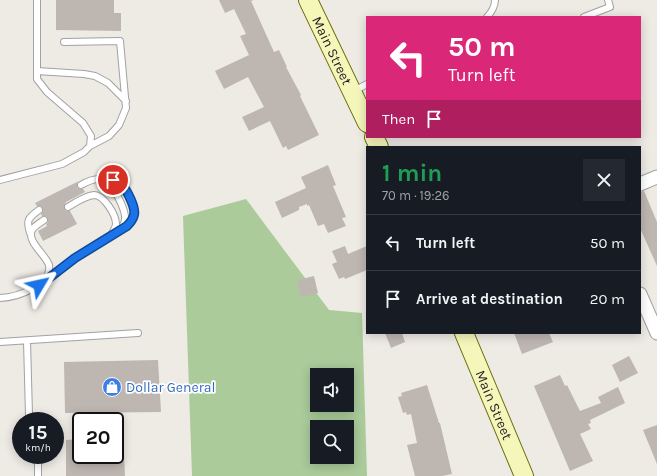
<!DOCTYPE html>
<meta charset="utf-8">
<style>
:root{--surface:#171b24;--page:#242831;--text:#f1f3f6;--muted:#9ea1a6;--line:#363941}
body{margin:0;font-family:Karla,sans-serif;background:var(--page);color:var(--text);height:100vh;display:flex;flex-direction:column;font-size:15px;white-space:nowrap}
*{box-sizing:border-box;margin:0}
p{font-size:13px;color:var(--muted)}
.icon{flex:none;width:22px;height:22px;fill:none;stroke:currentColor;stroke-width:2;stroke-linecap:round;stroke-linejoin:round}
.map{position:relative;flex:1;overflow:hidden}
.side{position:absolute;left:366px;top:146px;width:275px;height:188px;display:flex;flex-direction:column;background:var(--surface);border-radius:0px;box-shadow:0 2px 10px #0003}
.side>*{flex:none}
.banner{position:absolute;left:366px;top:16px;width:275px;height:122px;border-radius:0px;box-shadow:0 2px 10px #0003;background:#db2777;color:#fff;overflow:hidden}
.controls{position:absolute;left:310px;top:368px;display:grid;gap:8px}
.controls a{display:grid;place-items:center;width:44px;height:44px;border-radius:0px;background:var(--surface);box-shadow:0 2px 10px #0003;font-size:20px}
.speed{position:absolute;left:12px;top:412px;display:flex;gap:8px;font-size:20px;font-weight:700;text-align:center}
.speed>*{display:grid;place-content:center;width:52px;height:52px;border-radius:50%;background:var(--surface);box-shadow:0 2px 10px #0003;line-height:1}
.speed small{font-size:10px;font-weight:400}
.speed .limit{border:2px solid #111;border-radius:6px;background:#fff;color:#111}
.pin{position:absolute;display:grid;place-items:center;width:34px;height:34px;color:#fff;margin:-17px;border:2px solid #fff;border-radius:50%;box-shadow:0 1px 4px #0007}
.me{position:absolute;width:44px;margin:-22px;rotate:54deg;stroke-linejoin:round;filter:drop-shadow(0 0 3px #0008)}
.turn{display:flex;align-items:center;gap:14px;height:84px;padding:0 16px;font-size:18px}
.turn .icon{width:52px;height:52px;stroke-width:2.5}
.turn b{display:block;font-size:28px;line-height:34px}
.then{display:flex;align-items:center;height:38px;padding:0 16px;background:#0003;gap:8px;font-size:15px}
.round{display:grid;place-items:center;flex:none;width:42px;height:42px;border-radius:0px;background:var(--page)}
.head{display:flex;align-items:center;justify-content:space-between;height:68px;padding:0 16px}
h1{font-size:24px;font-weight:700;line-height:30px;color:#1e9e55}
ul{padding:0;list-style:none}
li{display:flex;align-items:center;gap:12px;height:56px;padding:0 16px;border-top:1px solid var(--line)}
li div{flex:1}
li b{display:block;font-size:15px}
li em{font-style:normal}
.map>svg:first-child{display:block}
.forest{fill:#abcb9b;fill-rule:evenodd}
.building{fill:#beb6b1}
.lines{fill:none;stroke-linecap:round;stroke-linejoin:round}
.lane-casing{stroke:#a2a2a2;stroke-width:8}
.street-casing{stroke:#a2a2a2;stroke-width:15}
.secondary-casing{stroke:#676e0b;stroke-width:20}
.lane{stroke:#fff;stroke-width:6}
.street{stroke:#fff;stroke-width:13}
.secondary{stroke:#f5f6ba;stroke-width:18}
.route-casing{stroke:#114b97;stroke-width:10}
.route{stroke:#1a73e8;stroke-width:7}
.labels{text-anchor:middle;stroke-width:3.5;stroke-linejoin:round;paint-order:stroke}
.street-label{font-size:14px;fill:#1e1e1e;stroke:#fff}
.shop-label{font-size:14px;fill:#366cbe;stroke:#fff;text-anchor:start}
</style>
<div class="map">
<svg width="657" height="476" viewBox="0 0 657 476">
<rect width="100%" height="100%" fill="#eeeae4"/>
<path class="forest" d="M246 199 329 310 362 313 367 476H192L183 216ZM317 375H347V405H317ZM317 427H347V457H317Z"/>
<path class="building" d="M56 0H114V13H121V31L56 30Z
M219 0H254L251 1 274 52 279 50 287 67H286L301 95 300 96 319 135 288 150 286 146 283 148 270 121 249 131 242 117 264 107 248 77 224 89 215 71 249 55 240 36 246 34 234 9 225 13Z
M328 165 336 185 333 186 346 217 342 218 346 226 328 233 324 224 318 226 309 205 307 206V204L299 207V210L282 218 275 202 306 188 301 177Z
M79 181 77 183V187L79 189H83L85 192 66 202 64 207 66 211H70L77 224 43 241 38 231 47 226 46 224 48 222V219L46 216H42L41 214 43 211 42 207 40 206H37L35 203Z
M644 191 657 222V266L640 228V192Z
M345 246 348 254 367 246V270L345 279 344 277 339 279 332 264 337 262 332 251Z
M314 276 318 293 301 297 297 280Z
M385 333H402L405 342 391 348Z
M514 333H549L553 342 522 354Z
M629 356 638 373 620 382 612 365Z
M158 360 161 412 65 413 64 362Z
M560 375 565 386 567 385 580 411 601 403 598 397 618 387 625 403 590 420 591 423 588 424 591 429 580 434 593 461 570 471 534 386Z
M427 385 439 423H440L452 474 442 476H415L407 445 417 443 411 414 407 415 406 412 403 413 398 397 402 396 401 393Z
M657 425V464L643 430Z
M81 439V455H124L125 476H66V440Z"/>
<g class="lines">
<g class="lane-casing">
<path id="lane" d="M487 17C491 13 495 6 495 0
M584 17 610 7 608 0
M64 42 120 41 126 108 119 125 109 136 90 146
M37 71 84 74 95 76 108 83 126 101
M354 91 367 84
M104 179C120 180 125 188 131 202 133 206 135 210 134 214 133 221 127 226 122 229
M0 180 62 164 84 152 90 146 91 136 83 123 47 92 37 79V0
M68 207C76 202 85 196 94 195 104 195 116 215 116 224 116 228 113 231 111 235
M44 220C40 223 34 226 32 230 26 241 46 255 49 265 50 270 48 275 46 280
M30 233C26 220 28 218 39 210
M0 298C31 297 51 275 75 258 89 248 104 239 119 230 122 227 125 223 125 219 126 210 113 184 105 180 97 177 88 181 81 185
M27 341 29 415
M0 342 138 333
M38 455V476"/>
</g>
<g class="street-casing">
<path id="street" d="M640 184 657 177
M640 294 657 333"/>
</g>
<g class="secondary-casing">
<g id="secondary">
<path id="s1" d="M308 0 367 123"/>
<path d="M374 137 379 147"/>
<path id="s2" d="M464 333 524 476"/>
</g>
</g>
<use href="#lane" class="lane"/>
<use href="#street" class="street"/>
<use href="#secondary" class="secondary"/>
</g>
<g class="lines">
<g class="route-casing">
<path id="route" d="M39 285 49 278 75 258 127 226C130 223 133 219 134 215 136 208 127 190 122 185 119 183 116 182 113 180"/>
</g>
<use href="#route" class="route"/>
</g>
<defs>
<g id="shop-disc" transform="scale(1)"><circle r="9.5" fill="#3f7fe0" stroke="#fff"/><path d="M-5-2.5h2.3a2.7 3.5 0 0 1 5.4 0H5L5.5 6h-11ZM-1.5-2.5h3a1.5 2.3 0 0 0-3 0Z" fill="#fff"/></g>
</defs>
<g fill-rule="evenodd">
<use href="#shop-disc" x="112" y="387"/>
</g>
<g class="labels">
<g class="street-label">
<text dy="5" stroke="none"><textPath href="#s1" startOffset="56">Main Street</textPath></text>
<text dy="5" stroke="none"><textPath href="#s2" startOffset="78">Main Street</textPath></text>
</g>
<g class="shop-label">
<text x="126" y="392">Dollar General</text>
</g>
</g>
</svg>
<div class="controls">
<a><svg class="icon" aria-label="sound" viewBox="0 0 24 24"><path d="M4 9h4l5-4v14l-5-4H4zM17 9q2 3 0 6"/></svg></a>
<a><svg class="icon" aria-label="search" viewBox="0 0 24 24"><circle cx="10" cy="10" r="6"/><path d="M15 15l6 6"/></svg></a>
</div>
<div class="speed"><div>15<small>km/h</small></div><div class="limit">20</div></div>
<div class="pin" style="left:113px;top:180px;background:#d93025"><svg class="icon" aria-label="arrive" viewBox="0 0 24 24"><path d="M6 21V4h12l-3 4 3 4H6"/></svg></div>
<svg class="me" style="left:39px;top:285px" viewBox="-20 -20 40 40"><path d="M0-17L14 15 0 8-14 15z" fill="#1a73e8" stroke="#fff" stroke-width="4"/></svg>
<div class="banner">
<div class="turn"><svg class="icon" aria-label="left" viewBox="0 0 24 24"><path d="M17 20v-9H6M10 6l-5 5 5 5"/></svg><div><b>50 m</b>Turn left</div></div>
<div class="then">Then<svg class="icon" aria-label="arrive" viewBox="0 0 24 24"><path d="M6 21V4h12l-3 4 3 4H6"/></svg></div>
</div>
<section class="side">
<div class="head"><div><h1>1 min</h1><p>70 m · 19:26</p></div><a class="round"><svg class="icon" aria-label="close" viewBox="0 0 24 24"><path d="M6 6l12 12M18 6L6 18"/></svg></a></div>
<ul>
<li><svg class="icon" aria-label="left" viewBox="0 0 24 24"><path d="M17 20v-9H6M10 6l-5 5 5 5"/></svg><div><b>Turn left</b></div><em>50 m</em></li>
<li><svg class="icon" aria-label="arrive" viewBox="0 0 24 24"><path d="M6 21V4h12l-3 4 3 4H6"/></svg><div><b>Arrive at destination</b></div><em>20 m</em></li>
</ul>
</section>
</div>
